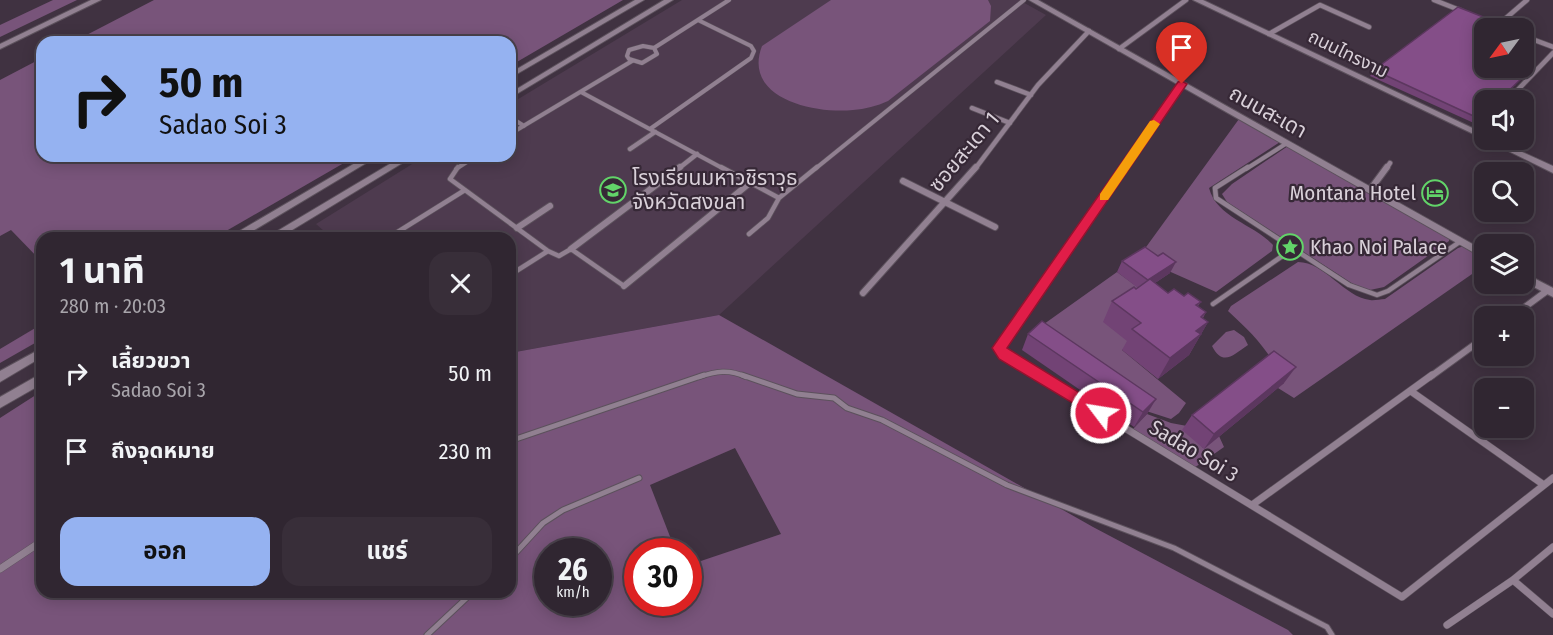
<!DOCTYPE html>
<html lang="th">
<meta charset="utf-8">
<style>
:root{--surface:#302631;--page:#382e39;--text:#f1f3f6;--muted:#a8a5ab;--line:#4b434d;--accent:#95b2f1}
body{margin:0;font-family:"Fira Sans Condensed","Noto Sans Thai",sans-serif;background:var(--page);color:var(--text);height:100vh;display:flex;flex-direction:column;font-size:22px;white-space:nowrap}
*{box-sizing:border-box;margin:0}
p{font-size:20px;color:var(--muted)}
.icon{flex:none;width:33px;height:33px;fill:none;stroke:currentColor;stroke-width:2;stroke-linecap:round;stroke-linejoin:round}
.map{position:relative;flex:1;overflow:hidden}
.drawer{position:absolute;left:36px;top:232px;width:480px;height:366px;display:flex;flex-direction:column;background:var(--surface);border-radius:18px;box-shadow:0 3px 15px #0003,0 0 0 2px var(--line)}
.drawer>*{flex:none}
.banner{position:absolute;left:36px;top:36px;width:480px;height:126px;border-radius:18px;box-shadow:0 3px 15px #0003,0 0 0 2px var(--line);background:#95b2f1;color:#111;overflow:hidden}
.needle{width:39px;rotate:237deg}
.controls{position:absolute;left:1474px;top:18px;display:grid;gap:12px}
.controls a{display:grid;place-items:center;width:60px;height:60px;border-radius:12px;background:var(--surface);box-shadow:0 3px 15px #0003,0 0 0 2px var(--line);font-size:30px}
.speed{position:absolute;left:534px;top:538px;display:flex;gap:12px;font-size:30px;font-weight:700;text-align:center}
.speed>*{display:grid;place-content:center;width:78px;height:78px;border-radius:50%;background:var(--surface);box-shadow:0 3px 15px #0003,0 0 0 2px var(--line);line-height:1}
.speed small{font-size:15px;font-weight:400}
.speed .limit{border:9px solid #d22;background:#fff;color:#111}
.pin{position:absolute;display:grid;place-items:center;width:51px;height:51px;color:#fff;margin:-62px -26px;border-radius:50% 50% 50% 0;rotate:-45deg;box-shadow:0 0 6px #0007}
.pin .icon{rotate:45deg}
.me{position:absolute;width:66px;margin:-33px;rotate:301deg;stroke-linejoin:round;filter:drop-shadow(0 0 4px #0008)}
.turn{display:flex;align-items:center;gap:21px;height:126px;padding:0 24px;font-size:27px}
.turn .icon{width:78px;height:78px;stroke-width:2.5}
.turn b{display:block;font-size:42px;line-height:51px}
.round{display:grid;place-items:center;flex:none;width:63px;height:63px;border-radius:18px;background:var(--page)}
.summary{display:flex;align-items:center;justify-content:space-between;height:102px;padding:0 24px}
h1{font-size:36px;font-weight:700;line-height:45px}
.primary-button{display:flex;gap:12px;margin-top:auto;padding:12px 24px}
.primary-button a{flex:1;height:69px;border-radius:18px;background:var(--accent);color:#111;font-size:24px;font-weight:700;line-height:69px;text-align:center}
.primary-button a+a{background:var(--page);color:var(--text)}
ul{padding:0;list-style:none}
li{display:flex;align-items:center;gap:18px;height:78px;padding:0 24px}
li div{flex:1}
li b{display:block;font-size:22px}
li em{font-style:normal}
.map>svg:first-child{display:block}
.built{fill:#4e3b4f}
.green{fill:#78547a;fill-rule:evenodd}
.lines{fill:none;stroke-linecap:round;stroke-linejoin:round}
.service-far2-casing{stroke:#5c515c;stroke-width:5}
.service-far1-casing{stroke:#5c515c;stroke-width:6}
.service-casing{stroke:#5c515c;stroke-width:7}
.minor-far2-casing{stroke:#5c515c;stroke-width:6}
.minor-far1-casing{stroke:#5c515c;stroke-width:8}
.minor-casing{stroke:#5c515c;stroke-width:8}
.tertiary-casing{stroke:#5c515c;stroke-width:2}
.service-far2{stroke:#918091;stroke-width:4}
.service-far1{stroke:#918091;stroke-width:4.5}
.service{stroke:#918091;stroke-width:5}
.minor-far2{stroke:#918091;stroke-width:4.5}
.minor-far1{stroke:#918091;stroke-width:6}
.minor{stroke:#918091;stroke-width:7}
.tertiary{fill:#918091;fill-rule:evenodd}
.wall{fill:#724375}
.shaded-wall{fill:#5c375f}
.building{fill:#844e88;stroke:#5c375f;stroke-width:1.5}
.route{fill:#e11d48;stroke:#92132f;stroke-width:1.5}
.slow{fill:#f59e0b}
.labels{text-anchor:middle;stroke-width:4.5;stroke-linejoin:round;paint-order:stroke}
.far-street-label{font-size:18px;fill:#d9d0d9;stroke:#362836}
.street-label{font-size:21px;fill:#d9d0d9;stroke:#362836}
.poi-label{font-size:21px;fill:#d9d0d9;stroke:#362836;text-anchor:start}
</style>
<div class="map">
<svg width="1553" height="635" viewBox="0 0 1553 635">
<rect width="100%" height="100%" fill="#403241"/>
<path class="built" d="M682 0H1019L1046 15 719 315 510 353V238H332L316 224 425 156H510V104Z"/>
<path class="green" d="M53 0H77L0 37V25Z
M154 0H623L510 66V42H73Z
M831 0H988L991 6 990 21 888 101C877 106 865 109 853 110 814 114 742 98 762 46Z
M42 58V156H356L214 238H42V262L11 230 0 236V80Z
M1239 119 1280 142 1209 188C1217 218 1254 224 1273 245L1272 251 1216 292 1164 269 1141 254Z
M1288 146 1449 235V241L1384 287 1370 290 1353 284 1227 202 1222 194 1232 184Z
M1467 245 1485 254V265L1294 398 1278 388 1284 383C1270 351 1253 334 1228 311L1231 306 1298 262C1325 262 1344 297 1370 300 1374 301 1380 299 1385 299L1458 248Z
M1117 272 1143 291 1130 344 1122 350 1186 403 1179 413 1171 419 1140 409 1037 329Z
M719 315 1093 527 1288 630 1293 635H0V418L42 391V592H510V353ZM735 448 781 534 689 565 688 603H638V552H676L650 485ZM548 552H598V603H548Z
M42 324V339L0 363V349Z
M1234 330 1244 337 1248 345C1233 355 1223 367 1212 346L1226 332Z
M1147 414 1171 423 1187 426 1203 448 1219 436 1224 447 1194 468 1119 421 1133 429Z"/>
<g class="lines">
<g class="service-far2-casing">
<path id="service-far2" d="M643 46 654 48 657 54 642 63 629 59 627 56 629 50Z
M654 48 729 0
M581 92 724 169
M510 117 524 126
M650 129 751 58 754 51 751 46 698 20
M510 134 632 61
M456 169 476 156
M815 169 1024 0
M1246 169 1287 143"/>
</g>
<g class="service-far1-casing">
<path id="service-far1" d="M458 167 450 179 548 251 559 256 571 249 624 286
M721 167 779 198
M1248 167 1215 188 1216 198 1349 285 1377 295 1388 291 1461 241
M749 234 768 218 779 198 817 167
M388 238 465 190
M510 275 548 251
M1213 304 1291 250
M699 377C716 371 729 369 746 377"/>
</g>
<g class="service-casing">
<path id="service" d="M742 375 797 394 834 398 847 408 882 420 1007 485 1174 548 1327 627 1332 635
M510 441 704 375
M510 559 543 523 563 510 639 478
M427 635 473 592"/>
</g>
<g class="minor-far2-casing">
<path id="minor-far2" d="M1434 0 1462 11
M1498 25 1527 0
M1269 34 1320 5 1369 27
M1524 36 1553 47
M1119 49 1186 0
M997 82 1031 95
M1508 100 1553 53
M972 108 1010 123
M1477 134 1485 125
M630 149 655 132
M678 169 697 154
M975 169 1038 85 1089 31
M1123 169 1182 84
M1386 169 1390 163"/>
</g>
<g class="minor-far1-casing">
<path id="minor-far1" d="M903 181 995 227
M1370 190 1387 167
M517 228 550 206
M571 249 680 167
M624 286 751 182
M863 293 976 167
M1513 316 1548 290
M1040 377 1004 355 999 348 1124 167
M1430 377 1485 337"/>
</g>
<g class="minor-casing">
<path id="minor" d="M1038 375 1402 597 1553 478
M1412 392 1544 485
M1252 505 1432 375
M0 569 42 541
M1513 580 1553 614
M1447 625 1513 580 1553 547"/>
</g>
<g class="tertiary-casing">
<path id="tertiary" d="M91 0H101L0 49V44Z
M635 0H644L510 78V73Z
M664 0H673L510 98V93Z
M1029 0H1038L1485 251V259Z
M1193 0H1203L1485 134 1486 140Z
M1486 140H1496L1553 166V173Z
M367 156H378L241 238H229L231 236Z
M403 156H414L279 238H267L269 236Z
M1524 273 1553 288V297L1524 282Z
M42 348V357L0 382V371Z
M42 373V384L0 408V397Z"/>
</g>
<use href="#service-far2" class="service-far2"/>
<use href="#service-far1" class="service-far1"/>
<use href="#service" class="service"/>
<use href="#minor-far2" class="minor-far2"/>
<use href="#minor-far1" class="minor-far1"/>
<use href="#minor" class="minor"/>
<use href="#tertiary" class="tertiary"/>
</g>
<path class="wall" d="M1497 68 1495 69 1516 85 1485 100V116L1476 124 1370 76 1374 70Z
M1122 261 1170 273 1155 283 1168 293 1184 296 1201 302 1198 306 1206 312 1203 318 1208 322 1189 355 1158 379 1122 350 1127 341 1103 322 1112 301 1138 288 1117 272Z
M1028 334 1156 399 1147 414 1134 427 1022 350Z
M1284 383 1204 449 1182 430 1192 415Z"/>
<path class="shaded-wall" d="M1176 262 1170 273 1143 291 1148 280Z
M1208 322 1189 355 1158 379 1170 358 1196 331Z
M1296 367 1284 383 1204 449 1214 434Z
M1156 399 1147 414 1134 427 1143 412Z"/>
<path class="building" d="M1458 7 1511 28H1485V68H1495H1494L1520 80 1499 100H1485V114L1480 119 1374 70Z
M1524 34 1531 36 1524 42Z
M1145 247 1158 256 1163 253 1176 262 1148 280 1122 261Z
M1150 279 1168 293 1174 289 1184 296 1188 293 1201 302 1196 305 1206 312 1201 317 1208 322 1196 331 1201 334 1170 358 1132 329 1141 323 1112 301 1134 287 1136 289Z
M1042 321 1156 399 1143 412 1028 334Z
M1274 351 1296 367 1214 434 1192 415Z"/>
<path class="route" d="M1182 81 1187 84 1007 348 1106 409 1108 413 1106 418 1101 420 999 359 992 348 1178 82Z"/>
<path class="slow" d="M1154 120 1160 124 1108 200H1100V194L1150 121Z"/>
<defs>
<g id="school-ring" transform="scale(1.35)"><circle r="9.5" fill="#362836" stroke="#62d469" stroke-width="1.5"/><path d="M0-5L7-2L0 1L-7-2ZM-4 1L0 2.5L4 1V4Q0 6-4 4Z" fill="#62d469"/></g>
<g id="hotel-ring" transform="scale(1.35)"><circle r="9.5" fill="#362836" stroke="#62d469" stroke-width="1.5"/><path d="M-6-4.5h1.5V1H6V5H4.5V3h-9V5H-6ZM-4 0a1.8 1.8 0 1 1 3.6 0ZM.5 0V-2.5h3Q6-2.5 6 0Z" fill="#62d469"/></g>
<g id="sight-ring" transform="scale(1.35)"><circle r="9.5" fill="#362836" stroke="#62d469" stroke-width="1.5"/><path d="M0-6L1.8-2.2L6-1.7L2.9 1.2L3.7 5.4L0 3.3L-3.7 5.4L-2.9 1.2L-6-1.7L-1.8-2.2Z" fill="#62d469"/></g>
</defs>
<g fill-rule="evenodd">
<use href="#school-ring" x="613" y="190"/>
<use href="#hotel-ring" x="1435" y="193"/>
<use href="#sight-ring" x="1290" y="247"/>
</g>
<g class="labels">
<g class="far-street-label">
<text transform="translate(1348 54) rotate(26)" y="6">ถนนไทรงาม</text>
</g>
<g class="street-label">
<text transform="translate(1268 112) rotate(29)" y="7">ถนนสะเดา</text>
<text transform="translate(964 152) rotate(-50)" y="7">ซอยสะเดา 1</text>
<text transform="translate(1194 451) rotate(31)" y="7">Sadao Soi 3</text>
</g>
<g class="poi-label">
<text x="632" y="185">โรงเรียนมหาวชิราวุธ<tspan x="632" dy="24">จังหวัดสงขลา</tspan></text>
<text x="1416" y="200" text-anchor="end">Montana Hotel</text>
<text x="1310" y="254">Khao Noi Palace</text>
</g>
</g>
</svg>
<div class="controls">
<a><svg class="needle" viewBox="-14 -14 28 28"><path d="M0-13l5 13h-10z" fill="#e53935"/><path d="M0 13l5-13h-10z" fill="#a8a5ab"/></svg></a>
<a><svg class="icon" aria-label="sound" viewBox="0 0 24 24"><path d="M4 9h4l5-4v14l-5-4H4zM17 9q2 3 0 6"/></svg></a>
<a><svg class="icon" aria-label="search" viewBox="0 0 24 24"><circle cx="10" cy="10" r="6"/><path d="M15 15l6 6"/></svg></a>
<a><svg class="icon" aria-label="layers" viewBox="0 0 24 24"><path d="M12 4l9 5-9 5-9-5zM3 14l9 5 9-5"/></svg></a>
<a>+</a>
<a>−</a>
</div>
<div class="speed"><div>26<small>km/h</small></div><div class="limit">30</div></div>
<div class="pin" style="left:1182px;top:84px;background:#d93025"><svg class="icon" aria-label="arrive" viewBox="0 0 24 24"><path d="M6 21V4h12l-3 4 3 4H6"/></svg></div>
<svg class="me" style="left:1101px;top:413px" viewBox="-20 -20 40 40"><circle r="17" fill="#e11d48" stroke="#fff" stroke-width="3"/><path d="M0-11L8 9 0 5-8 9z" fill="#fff"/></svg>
<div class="banner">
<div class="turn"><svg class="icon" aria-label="right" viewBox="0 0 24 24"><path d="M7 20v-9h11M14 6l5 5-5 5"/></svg><div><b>50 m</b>Sadao Soi 3</div></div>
</div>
<section class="drawer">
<div class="summary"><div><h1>1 นาที</h1><p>280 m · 20:03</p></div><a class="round"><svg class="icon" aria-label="close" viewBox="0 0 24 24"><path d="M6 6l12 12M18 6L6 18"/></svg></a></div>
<ul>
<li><svg class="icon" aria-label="right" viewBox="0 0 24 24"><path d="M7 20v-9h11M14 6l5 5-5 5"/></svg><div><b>เลี้ยวขวา</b><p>Sadao Soi 3</p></div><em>50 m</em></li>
<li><svg class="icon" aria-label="arrive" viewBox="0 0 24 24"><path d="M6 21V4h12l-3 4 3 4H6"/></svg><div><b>ถึงจุดหมาย</b></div><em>230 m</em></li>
</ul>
<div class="primary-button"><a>ออก</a><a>แชร์</a></div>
</section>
</div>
